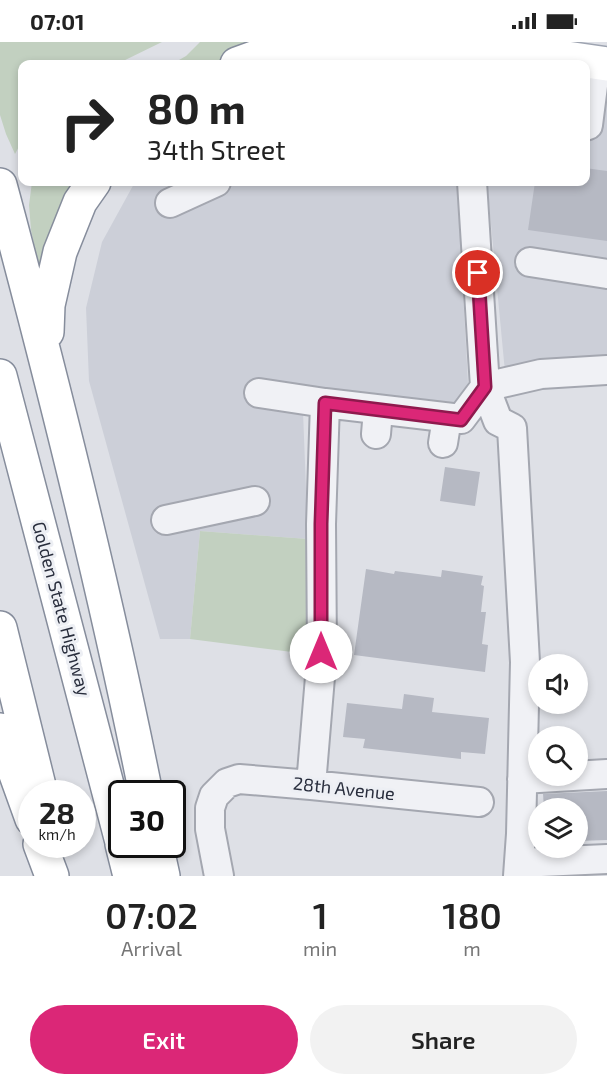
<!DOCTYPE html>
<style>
:root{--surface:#fff;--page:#f2f2f2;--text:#222;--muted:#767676;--accent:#db2777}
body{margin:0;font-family:"Exo 2",sans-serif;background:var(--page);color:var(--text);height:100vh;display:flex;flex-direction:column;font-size:22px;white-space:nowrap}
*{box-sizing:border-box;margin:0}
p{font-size:20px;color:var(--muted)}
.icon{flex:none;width:33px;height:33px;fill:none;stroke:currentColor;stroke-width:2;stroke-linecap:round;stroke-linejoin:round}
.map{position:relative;height:834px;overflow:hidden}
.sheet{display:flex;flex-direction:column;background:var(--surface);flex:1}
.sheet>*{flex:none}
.top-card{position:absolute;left:18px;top:18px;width:572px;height:126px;border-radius:12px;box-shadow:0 3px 9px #0003;background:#fff;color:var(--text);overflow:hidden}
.fabs{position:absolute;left:528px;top:612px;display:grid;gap:12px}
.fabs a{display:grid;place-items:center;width:60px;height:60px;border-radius:50%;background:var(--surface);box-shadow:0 3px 9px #0003;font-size:30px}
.speed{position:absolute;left:18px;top:738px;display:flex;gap:12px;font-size:30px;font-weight:700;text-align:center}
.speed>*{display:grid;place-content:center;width:78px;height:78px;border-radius:50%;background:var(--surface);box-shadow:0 3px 9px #0003;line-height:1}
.speed small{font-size:15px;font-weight:400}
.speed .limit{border:3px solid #111;border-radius:9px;background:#fff;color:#111}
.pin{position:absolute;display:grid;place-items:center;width:51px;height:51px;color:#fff;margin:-26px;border:3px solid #fff;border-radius:50%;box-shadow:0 2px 6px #0007}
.me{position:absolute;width:66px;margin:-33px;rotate:0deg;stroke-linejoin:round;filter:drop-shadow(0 0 4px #0008)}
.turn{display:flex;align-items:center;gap:21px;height:126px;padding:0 30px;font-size:27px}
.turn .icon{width:78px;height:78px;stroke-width:2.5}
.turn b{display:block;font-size:42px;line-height:51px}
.eta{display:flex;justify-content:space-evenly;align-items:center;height:102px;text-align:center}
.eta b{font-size:36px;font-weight:600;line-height:42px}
.action{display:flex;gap:12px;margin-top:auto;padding:12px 30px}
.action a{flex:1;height:69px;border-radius:36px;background:var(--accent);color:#fff;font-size:24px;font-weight:600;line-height:69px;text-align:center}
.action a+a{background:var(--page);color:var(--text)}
.status{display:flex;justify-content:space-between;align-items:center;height:42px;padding:0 30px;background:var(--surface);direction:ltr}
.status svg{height:16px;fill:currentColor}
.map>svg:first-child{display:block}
.built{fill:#cccfd8}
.green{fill:#c2d0c0}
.building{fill:#b6b9c3}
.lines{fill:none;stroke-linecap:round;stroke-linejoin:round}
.minor-casing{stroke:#a4a7b0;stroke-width:32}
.major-casing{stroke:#9ea4b1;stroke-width:36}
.highway-casing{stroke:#868d9c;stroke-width:36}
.minor{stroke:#f0f1f5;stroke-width:28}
.major{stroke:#fff;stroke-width:33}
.highway{stroke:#fff;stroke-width:33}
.route-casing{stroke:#8e194d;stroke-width:15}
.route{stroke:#db2777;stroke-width:10}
.labels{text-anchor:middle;stroke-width:6;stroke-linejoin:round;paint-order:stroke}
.street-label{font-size:18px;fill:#282d3c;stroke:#edeff4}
</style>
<div class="status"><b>07:01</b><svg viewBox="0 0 49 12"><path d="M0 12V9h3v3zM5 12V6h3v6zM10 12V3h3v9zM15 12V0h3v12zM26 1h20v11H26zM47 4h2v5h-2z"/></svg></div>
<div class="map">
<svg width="607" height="834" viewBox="0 0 607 834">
<rect width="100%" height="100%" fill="#dee0e6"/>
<path class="built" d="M599 48 607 50V326L505 330 487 140H585V90Z
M135 140H457L468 341 456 361 329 350 303 370 308 497 200 489 190 597H160L89 339 86 266 102 200Z"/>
<path class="green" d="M0 0H162L117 22H22V99L15 112 6 92 0 73Z
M200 0H292L233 14 217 22H172L186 14Z
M32 140H87L53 217 38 221 31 188 29 163Z
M200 489 308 497V612L190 597Z"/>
<path class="building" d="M585 126 607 129V199L528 188 535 140H585Z
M445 425 480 430 475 464 440 459Z
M366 527 394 532 395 529 441 535 442 528 483 534 481 543 484 544 481 570H486L482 602 488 603 485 630 354 613Z
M404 652 434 656 432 670 489 676 485 712 461 710V717L363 706 365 697 343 695 347 661 402 667Z
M607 749V798L578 799V766H544L543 752Z"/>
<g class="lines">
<g class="minor-casing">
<path id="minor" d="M585 84 588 83 596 20
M170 161 216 140
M530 220 607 232
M259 351 325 361
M376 392 378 368
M443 401 447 376
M166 478 255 459
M322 611 321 482 325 361 461 377 485 345 472 140
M522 737 607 732
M311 743 321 623
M519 821 607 817
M219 834 210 787V766L214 754 227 741 239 737 311 743 479 760
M518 834 521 792 525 620 512 386 498 379 485 345 541 332 607 328"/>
</g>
<g class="major-casing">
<path id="major" d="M464 1 607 22"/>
</g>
<g class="highway-casing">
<path id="highway" d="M237 22 270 10 332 2 493 5
M0 143C54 344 105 547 146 752
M47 290 48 263 60 210 80 160 94 140
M0 334 122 800
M0 586 41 752
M0 688 32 777
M40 802 52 834
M122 802 130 834
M156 802 163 834"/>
</g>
<use href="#minor" class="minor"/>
<use href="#major" class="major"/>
<use href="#highway" class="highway"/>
</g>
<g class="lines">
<g class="route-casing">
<path id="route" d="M321 610V482L325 361 461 378 485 345 478 231"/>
</g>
<use href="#route" class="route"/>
</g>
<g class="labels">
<g class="street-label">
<text transform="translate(61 567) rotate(75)" y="6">Golden State Highway</text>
<text transform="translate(344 747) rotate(6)" y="6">28th Avenue</text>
</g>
</g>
</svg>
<div class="fabs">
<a><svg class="icon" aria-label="sound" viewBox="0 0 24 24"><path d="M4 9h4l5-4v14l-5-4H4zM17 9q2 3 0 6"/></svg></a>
<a><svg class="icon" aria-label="search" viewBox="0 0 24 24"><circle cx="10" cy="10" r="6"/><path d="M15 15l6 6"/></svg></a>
<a><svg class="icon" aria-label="layers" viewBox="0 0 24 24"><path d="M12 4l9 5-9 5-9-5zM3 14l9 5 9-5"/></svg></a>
</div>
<div class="speed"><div>28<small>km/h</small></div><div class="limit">30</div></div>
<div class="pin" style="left:478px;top:231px;background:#d93025"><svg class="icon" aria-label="arrive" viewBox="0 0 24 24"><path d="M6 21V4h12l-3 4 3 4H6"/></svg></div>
<svg class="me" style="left:321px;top:610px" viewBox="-20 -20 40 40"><circle r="19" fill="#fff"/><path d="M0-13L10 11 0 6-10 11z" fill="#db2777"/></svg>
<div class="top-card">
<div class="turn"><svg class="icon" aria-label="right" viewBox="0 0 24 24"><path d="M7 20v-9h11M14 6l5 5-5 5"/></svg><div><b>80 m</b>34th Street</div></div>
</div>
</div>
<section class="sheet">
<div class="eta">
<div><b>07:02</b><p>Arrival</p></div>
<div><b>1</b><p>min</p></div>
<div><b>180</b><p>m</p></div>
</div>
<div class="action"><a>Exit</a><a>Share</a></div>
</section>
